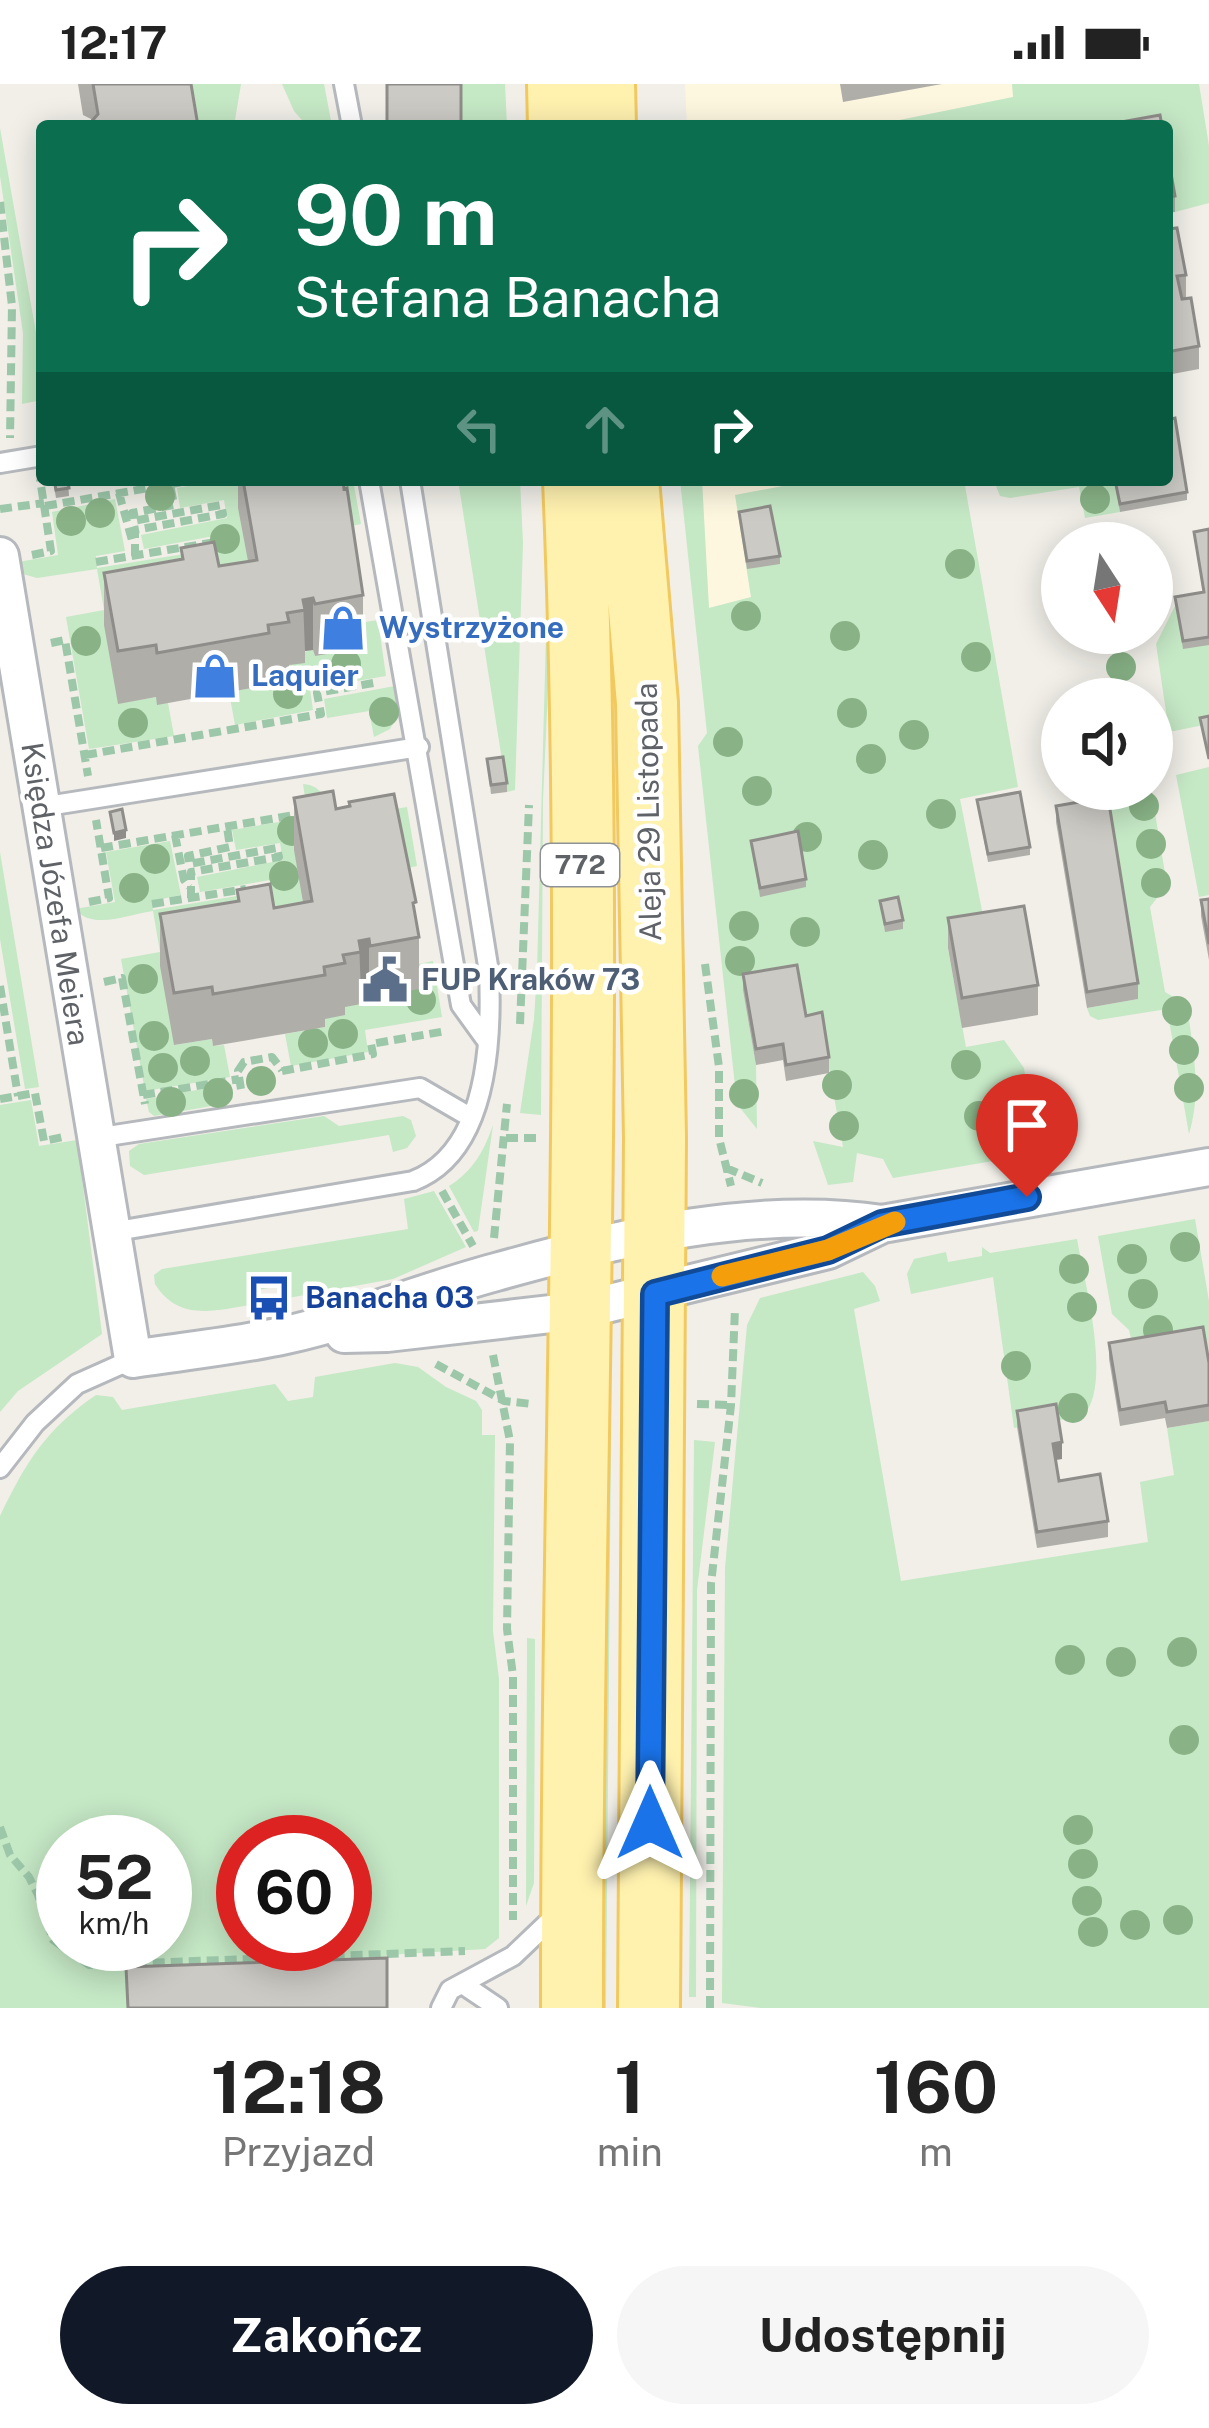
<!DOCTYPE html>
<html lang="pl">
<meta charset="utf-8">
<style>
:root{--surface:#fff;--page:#f6f6f6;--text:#222;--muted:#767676;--accent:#111827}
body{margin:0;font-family:"Public Sans",sans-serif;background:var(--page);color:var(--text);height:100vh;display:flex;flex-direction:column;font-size:45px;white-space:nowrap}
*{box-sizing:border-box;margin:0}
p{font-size:39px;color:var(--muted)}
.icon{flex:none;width:66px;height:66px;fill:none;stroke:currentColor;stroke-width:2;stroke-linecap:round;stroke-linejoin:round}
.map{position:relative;height:1924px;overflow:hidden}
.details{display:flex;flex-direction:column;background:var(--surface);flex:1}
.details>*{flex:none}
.top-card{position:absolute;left:36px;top:36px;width:1137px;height:366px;border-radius:12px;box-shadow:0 6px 30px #0003;background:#0b6e4f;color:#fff;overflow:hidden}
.needle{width:78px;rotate:168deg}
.buttons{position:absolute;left:1041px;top:438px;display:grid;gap:24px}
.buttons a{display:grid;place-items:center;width:132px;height:132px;border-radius:50%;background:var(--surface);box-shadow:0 6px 30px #0003;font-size:60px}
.speed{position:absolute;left:36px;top:1731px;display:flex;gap:24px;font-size:60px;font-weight:700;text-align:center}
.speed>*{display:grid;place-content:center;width:156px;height:156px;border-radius:50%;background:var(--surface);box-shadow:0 6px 30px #0003;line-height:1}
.speed small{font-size:30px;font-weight:400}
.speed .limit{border:18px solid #d22;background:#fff;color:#111}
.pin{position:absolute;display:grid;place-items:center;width:102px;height:102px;color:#fff;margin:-123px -51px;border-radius:50% 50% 50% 0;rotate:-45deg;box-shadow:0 0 12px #0007}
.pin .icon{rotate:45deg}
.me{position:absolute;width:132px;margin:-66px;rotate:0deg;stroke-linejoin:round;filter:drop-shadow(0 0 9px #0008)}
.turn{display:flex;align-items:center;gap:42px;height:252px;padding:0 60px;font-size:54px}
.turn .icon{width:156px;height:156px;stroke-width:2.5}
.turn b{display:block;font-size:84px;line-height:102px}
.lanes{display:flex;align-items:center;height:114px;padding:0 60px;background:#0003;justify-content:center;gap:60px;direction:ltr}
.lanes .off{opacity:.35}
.eta{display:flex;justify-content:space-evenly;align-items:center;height:204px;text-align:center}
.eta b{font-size:72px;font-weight:700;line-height:84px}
.cta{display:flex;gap:24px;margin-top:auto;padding:24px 60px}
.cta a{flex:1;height:138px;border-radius:72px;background:var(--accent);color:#fff;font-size:48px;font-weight:700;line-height:138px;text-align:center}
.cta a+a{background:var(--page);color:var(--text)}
.status{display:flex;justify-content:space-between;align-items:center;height:84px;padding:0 60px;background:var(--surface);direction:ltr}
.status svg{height:33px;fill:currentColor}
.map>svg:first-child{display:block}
.commercial{fill:#fef7e0}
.green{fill:#c5e8c5;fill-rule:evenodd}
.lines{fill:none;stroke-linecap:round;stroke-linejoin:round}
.lane-casing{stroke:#b5b8bc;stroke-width:24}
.street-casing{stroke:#b5b8bc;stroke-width:42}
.primary-casing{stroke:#f2c960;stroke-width:66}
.path{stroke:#9cc7a9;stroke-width:8;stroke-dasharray:12 6;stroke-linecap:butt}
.lane{stroke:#fff;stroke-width:18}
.street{stroke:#fff;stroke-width:36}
.primary{stroke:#fff2af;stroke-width:60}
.tree{fill:#89b387}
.wall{fill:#afaea9}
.shaded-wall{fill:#8f8d8a}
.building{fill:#cccac5;stroke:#8f8d8a;stroke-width:3}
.route-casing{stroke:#114b97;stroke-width:30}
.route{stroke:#1a73e8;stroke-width:21}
.slow{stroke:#f59e0b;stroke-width:21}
.labels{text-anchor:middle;stroke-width:9;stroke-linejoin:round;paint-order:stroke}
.shield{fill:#fff;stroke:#8f9295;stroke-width:3}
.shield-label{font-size:27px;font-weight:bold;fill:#5f6368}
.shop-label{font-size:30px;font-weight:bold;fill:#366cbe;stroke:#fff;text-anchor:start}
.street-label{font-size:30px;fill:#5f6368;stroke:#fff}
.service-label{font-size:30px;font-weight:bold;fill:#4e5e75;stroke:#fff;text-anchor:start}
.transit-label{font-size:30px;font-weight:bold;fill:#164399;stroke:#fff;text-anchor:start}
</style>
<div class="status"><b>12:17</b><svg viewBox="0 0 49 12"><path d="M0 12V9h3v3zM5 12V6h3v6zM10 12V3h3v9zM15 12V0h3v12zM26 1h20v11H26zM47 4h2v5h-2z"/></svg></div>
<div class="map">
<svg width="1209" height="1924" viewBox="0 0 1209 1924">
<rect width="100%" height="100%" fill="#f1efe8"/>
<path class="commercial" d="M685 0H1012L1014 13 870 42H687Z
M702 396H815L736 411 751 514 708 524Z"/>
<path class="green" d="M183 0H241L234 42H190Z
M282 0H324L332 42H307L294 27Z
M461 0H505L507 42H461Z
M1012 0H1199L1209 62V119L1175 128 1167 83V42H870L1013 13Z
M0 44 42 283V316L22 320 23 249 0 92Z
M218 396H353L361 440 342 444 257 528 118 619 156 613 168 619 174 652 89 665 66 533 104 526 97 485 37 494 23 490 18 478 58 471 52 428 115 415 125 467 96 472 97 484 215 465 214 452 144 465 141 451 227 434 224 416 180 424 177 404Z
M458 396H520L523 459 515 706 507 708Z
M680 396H702L709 524 751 513 735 411 815 396H964L1018 703 960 715 988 857 948 865 966 963 1004 956 1024 984 1033 1039 1028 1071 893 1094 883 1075 857 1069 853 1098 828 1101 813 1057 843 1063 822 945 743 906 756 981 757 1045 737 1020 698 662 707 649Z
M1029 396H1114L1120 428 1085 434 1079 403 1010 414 1000 412 996 402Z
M548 476 553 492 543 716 541 1031 520 1029 534 935 537 888Z
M1175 522 1209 561V640L1169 648 1156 560Z
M378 536 386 592 310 605 313 626 235 641 229 608 269 601 268 594 303 568 313 566 315 572 359 539Z
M395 602 399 628 390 645 374 653 369 627 327 634 324 615Z
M1209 683V811L1199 813 1176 691Z
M303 700C325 702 325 717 330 736L407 723 417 782 398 786 312 869 174 961 212 955 213 962 224 961 230 993 145 1007 121 875 160 868 153 827C128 830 93 847 75 825L115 818 106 768 170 757 181 811 152 817 153 826 272 806 270 796 200 808 197 793 283 776 280 759 236 766 232 746 308 733Z
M1131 705H1151L1167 801 1150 823 1165 908 1187 921C1193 967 1202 1006 1189 1050L1167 925 1098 936 1090 932 1087 924 1138 915 1061 730 1132 717Z
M0 768 39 1003 25 1005 0 855Z
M433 877 442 933 365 946 368 968 291 982 285 950 325 943 324 935 359 910 369 907 371 914 418 905 414 881Z
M231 1000 233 1014 229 1019 154 1032 149 1028 146 1015Z
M31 1016 39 1062 77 1056 102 1250 18 1307 0 1328V1021Z
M324 1032 339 1042 403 1032 411 1036 416 1052 407 1064 393 1068 389 1051 144 1091 130 1082 129 1067 139 1060Z
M493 1041 478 1147 474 1148 449 1102C473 1087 484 1067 493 1041Z
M434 1107 466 1163 393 1195 288 1214 285 1201 248 1208 250 1221C213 1227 178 1237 155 1200L154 1191 162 1185 408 1145 404 1115Z
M1195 1135 1209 1217V1295L1135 1271 1129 1246 1112 1230 1098 1152Z
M1077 1155C1084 1196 1113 1301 1083 1332L1014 1344 993 1193 911 1210 907 1190 914 1175 946 1168 948 1178 982 1172V1163L990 1169Z
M863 1188 875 1202 880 1217 854 1225 901 1497 1148 1458 1140 1398 1174 1391 1167 1344 1209 1337V1924H761L722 1919 725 1484 747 1241 760 1214Z
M395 1279 418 1283 446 1303 476 1317 482 1326V1351H495L493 1547 499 1595V1854L485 1865 386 1871 387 1914 126 1924H0V1432C26 1378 46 1345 96 1311L113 1313 122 1326 275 1300 288 1317 313 1313 315 1293ZM63 1758H165V1860H63ZM243 1758H345V1860H243Z
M694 1356 715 1358 697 1506 696 1913H689Z
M600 1357H611L606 1924H596Z
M527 1554 535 1555 534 1799 526 1822Z"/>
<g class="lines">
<g class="lane-casing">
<path id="lane" d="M344 0 352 42
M0 379 42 372
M369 396 461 921 487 957
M41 723 419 663
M95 1054 420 1004 470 1033
M111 1148 413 1097C488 1068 492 956 489 888L410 396
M0 1384 35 1339 77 1300 133 1275
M464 1901 498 1924
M441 1924 450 1906 513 1872 555 1832"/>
</g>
<g class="street-casing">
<path id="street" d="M0 472 133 1275C184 1267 236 1262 286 1251 358 1235 425 1207 496 1188 617 1154 756 1121 882 1140
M344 1250 387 1249 577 1227 828 1166 882 1140 1209 1083"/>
</g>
<g class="primary-casing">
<path id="primary" d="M558 0 559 42
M604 0 605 42
M628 396 647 619 655 1054 649 1924
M572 1924C571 1415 596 905 574 396"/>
</g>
<path class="path" d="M0 118 12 222 10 354
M119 409 133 460
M45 422 195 396
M0 425 44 419
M32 471 51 467 40 395
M135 472V446L223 430 221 421 133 437 132 429 174 421 170 400
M96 478 215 458
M51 559 65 556 88 692
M85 671 321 630 317 609 379 598
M175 751 184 796 189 803
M101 764 300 730
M191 814V788L279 773 277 764 189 780 188 772 230 763 227 743
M89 818 109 814 96 736
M152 820 246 805
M705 880 719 983V1054L731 1102
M104 898 122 894 145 1020
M0 902 18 1012
M520 940 529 721
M282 987 373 970 371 960 446 947
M241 1005 238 987 244 978 272 973 282 986
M143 1011 239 995
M0 1015 35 1009 44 1057 63 1053
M506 1054H538
M726 1084 762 1099
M442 1107 473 1162
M494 1154 507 1020
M493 1271 510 1357 507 1545 513 1592V1836
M436 1280 504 1317 532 1320
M697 1320 731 1321
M0 1743 10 1771 29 1793 38 1811 53 1856 89 1881 465 1867
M710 1924 711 1500 731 1321 735 1225"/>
<use href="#lane" class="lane"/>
<use href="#street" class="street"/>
<use href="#primary" class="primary"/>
</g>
<g class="tree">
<circle cx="160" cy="412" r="15"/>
<circle cx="1095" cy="415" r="15"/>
<circle cx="100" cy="429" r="15"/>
<circle cx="71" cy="437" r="15"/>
<circle cx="225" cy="455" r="15"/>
<circle cx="960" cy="480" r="15"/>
<circle cx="746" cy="532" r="15"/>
<circle cx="845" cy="552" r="15"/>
<circle cx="86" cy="557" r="15"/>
<circle cx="976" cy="573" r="15"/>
<circle cx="346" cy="580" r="15"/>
<circle cx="1121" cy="583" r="15"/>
<circle cx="288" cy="610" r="15"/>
<circle cx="384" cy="628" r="15"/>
<circle cx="852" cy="629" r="15"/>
<circle cx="133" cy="639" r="15"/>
<circle cx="914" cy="651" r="15"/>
<circle cx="728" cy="658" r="15"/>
<circle cx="871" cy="675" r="15"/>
<circle cx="757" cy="707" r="15"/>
<circle cx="1144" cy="722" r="15"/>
<circle cx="941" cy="730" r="15"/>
<circle cx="292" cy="747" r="15"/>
<circle cx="807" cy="753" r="15"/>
<circle cx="1151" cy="760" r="15"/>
<circle cx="873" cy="771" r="15"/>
<circle cx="155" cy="775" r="15"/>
<circle cx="284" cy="792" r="15"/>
<circle cx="1156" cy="799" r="15"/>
<circle cx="134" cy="804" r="15"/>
<circle cx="744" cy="842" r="15"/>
<circle cx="805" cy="848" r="15"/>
<circle cx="740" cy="877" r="15"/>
<circle cx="143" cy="895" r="15"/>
<circle cx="421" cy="916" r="15"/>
<circle cx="1177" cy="927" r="15"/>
<circle cx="343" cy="950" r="15"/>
<circle cx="154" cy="952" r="15"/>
<circle cx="313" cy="959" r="15"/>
<circle cx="1184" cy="966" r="15"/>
<circle cx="195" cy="977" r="15"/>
<circle cx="966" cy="981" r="15"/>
<circle cx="163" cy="984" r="15"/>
<circle cx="261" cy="997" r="15"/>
<circle cx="837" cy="1001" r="15"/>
<circle cx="1189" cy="1004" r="15"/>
<circle cx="218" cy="1009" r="15"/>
<circle cx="744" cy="1010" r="15"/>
<circle cx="171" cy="1018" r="15"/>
<circle cx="979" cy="1032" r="15"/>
<circle cx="844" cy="1042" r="15"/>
<circle cx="1185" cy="1163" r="15"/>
<circle cx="1132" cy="1175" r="15"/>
<circle cx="1074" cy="1185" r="15"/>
<circle cx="1143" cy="1210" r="15"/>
<circle cx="1082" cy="1223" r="15"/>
<circle cx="1158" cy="1246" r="15"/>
<circle cx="1016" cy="1282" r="15"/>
<circle cx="1073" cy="1324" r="15"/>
<circle cx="1182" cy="1568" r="15"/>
<circle cx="1070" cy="1576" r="15"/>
<circle cx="1121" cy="1578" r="15"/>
<circle cx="1184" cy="1656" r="15"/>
<circle cx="1078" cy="1746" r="15"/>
<circle cx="1083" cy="1780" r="15"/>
<circle cx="1087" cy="1817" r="15"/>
<circle cx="1178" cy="1836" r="15"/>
<circle cx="1135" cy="1841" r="15"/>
<circle cx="1093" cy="1848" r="15"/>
</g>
<path class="wall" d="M78 0H191L92 42 91 35 83 31Z
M840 0H942L843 18Z
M1167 67 1175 112V128L1167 129Z
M1167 145 1186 191V214L1199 262V285L1167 291Z
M53 396H68L69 412 56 414Z
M238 396H343L363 511V564L315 572 313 566 305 567V579L289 581V590L269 593V601L157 621 156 613 118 620 104 541V489L181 475V464L219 482 248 477 238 424Z
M995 396H1029L996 402Z
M1114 396H1167L1187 408V416L1120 428Z
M739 428 780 472V480L747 485Z
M1209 445V561L1183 565 1175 513 1203 509 1194 448Z
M487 675 507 699V708L491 710Z
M294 714 336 725 416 838 419 853V905L370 914 369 907 361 909V920L345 923V931L325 935V943L213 962 212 955 174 961 160 882V830L237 817V806L274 824 303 818 294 766Z
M977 716 1030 763V771L988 778Z
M1056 722 1138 899V915L1087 924 1056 738Z
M751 757 806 795V803L760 813Z
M1209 815V876L1201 832V816Z
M880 817 903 836V845L885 848Z
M948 834 1038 901V931L962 944 948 864Z
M743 890 806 932 829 973V989L786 997 783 976 756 981 743 906Z
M1109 1259 1209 1279V1337L1167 1344 1165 1334 1120 1342 1109 1275Z
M1017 1327 1062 1375 1056 1376 1059 1397 1108 1437V1453L1037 1464 1017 1343Z"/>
<path class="shaded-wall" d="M313 514V566L305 567 303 516Z
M126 746V754L114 757V749Z
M369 855V907L361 909 359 857Z
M1062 1358V1375L1053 1376V1360Z"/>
<path class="building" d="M93 0H191L198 42H93L92 37 98 30Z
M387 0H461V42H387Z
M1160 31 1162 42H1099Z
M1167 67 1175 112 1167 113Z
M1177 144 1186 191 1177 192 1182 215 1191 214 1199 262 1167 268V145Z
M1175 334 1187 408 1120 420 1115 396H1167V336Z
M54 396H68L69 404 56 406Z
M243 396H343L344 405 347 404 363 511 315 520 313 514 303 516 305 526 287 529 289 538 268 541 269 549 157 569 156 561 118 567 104 489 183 475 181 464 214 458 219 482 257 476Z
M770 422 780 472 747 477 739 428Z
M1209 445V553L1183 557 1175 513 1204 508 1194 448Z
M1209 632V675L1200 634Z
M503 673 507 699 491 701 487 675Z
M333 707 336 725 350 722 349 718 394 710 416 818 413 819 419 853 370 862 369 855 359 857 361 868 343 871 345 879 324 883 325 891 213 910 212 903 174 909 160 830 239 817 237 806 270 800 274 824 312 817 294 714Z
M1020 708 1030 763 988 770 977 716Z
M1108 713 1138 899 1087 908 1056 722Z
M122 725 126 746 114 749 110 728Z
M798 747 806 795 760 804 751 757Z
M898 813 903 836 885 840 880 817Z
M1209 815V860L1201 816Z
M1024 822 1038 901 962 914 948 834Z
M797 881 806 932 822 928 829 973 786 981 783 960 756 965 743 890Z
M1203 1243 1209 1279V1321L1167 1328 1165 1318 1120 1326 1109 1259Z
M1056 1320 1062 1358 1053 1360 1059 1397 1100 1390 1108 1437 1037 1448 1017 1327Z
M387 1874V1924H128L126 1883Z"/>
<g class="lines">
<g class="route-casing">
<path id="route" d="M650 1739 655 1210 828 1166 882 1140 1027 1113"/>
</g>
<use href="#route" class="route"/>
<path class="slow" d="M722 1192 828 1166 895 1138"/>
</g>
<defs>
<g id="shop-bare" transform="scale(3.6)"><path d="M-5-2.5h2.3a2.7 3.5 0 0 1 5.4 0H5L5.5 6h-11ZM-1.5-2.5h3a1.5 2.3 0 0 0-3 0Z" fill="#3f7fe0" stroke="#fff" stroke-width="2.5" paint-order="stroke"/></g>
<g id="civic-bare" transform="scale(3.6)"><path d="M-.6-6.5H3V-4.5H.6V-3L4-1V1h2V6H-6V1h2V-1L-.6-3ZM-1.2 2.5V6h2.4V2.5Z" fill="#5c6f8a" stroke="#fff" stroke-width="2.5" paint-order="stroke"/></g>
<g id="bus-bare" transform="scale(3.6)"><path d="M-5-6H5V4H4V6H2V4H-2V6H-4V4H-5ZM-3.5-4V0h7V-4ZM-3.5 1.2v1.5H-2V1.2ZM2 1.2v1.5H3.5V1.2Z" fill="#1a4fb4" stroke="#fff" stroke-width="2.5" paint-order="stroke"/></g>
</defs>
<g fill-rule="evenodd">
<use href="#shop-bare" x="343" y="544"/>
<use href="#shop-bare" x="215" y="592"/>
<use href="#civic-bare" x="385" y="896"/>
<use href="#bus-bare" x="269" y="1214"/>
</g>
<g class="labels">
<rect class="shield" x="541" y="760" width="78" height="42" rx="9"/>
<g class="shield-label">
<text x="580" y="790">772</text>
</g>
<g class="shop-label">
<text x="379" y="554">Wystrzyżone</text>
<text x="251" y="602">Laquier</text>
</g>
<g class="street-label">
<text transform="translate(649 728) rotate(-91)" y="10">Aleja 29 Listopada</text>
<text transform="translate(55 810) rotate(81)" y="10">Księdza Józefa Meiera</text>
</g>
<g class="service-label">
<text x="421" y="906">FUP Kraków 73</text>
</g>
<g class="transit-label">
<text x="305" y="1224">Banacha 03</text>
</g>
</g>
</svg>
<div class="buttons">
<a><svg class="needle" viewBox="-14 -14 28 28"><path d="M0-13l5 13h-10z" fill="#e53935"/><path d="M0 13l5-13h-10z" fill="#767676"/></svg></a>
<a><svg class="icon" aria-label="sound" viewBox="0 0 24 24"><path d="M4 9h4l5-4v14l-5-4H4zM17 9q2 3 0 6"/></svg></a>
</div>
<div class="speed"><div>52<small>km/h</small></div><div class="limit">60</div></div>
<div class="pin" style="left:1027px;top:1113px;background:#d93025"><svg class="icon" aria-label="arrive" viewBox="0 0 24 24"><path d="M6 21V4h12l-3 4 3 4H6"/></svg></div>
<svg class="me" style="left:650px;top:1739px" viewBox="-20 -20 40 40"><path d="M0-17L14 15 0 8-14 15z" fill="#1a73e8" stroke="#fff" stroke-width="4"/></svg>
<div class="top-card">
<div class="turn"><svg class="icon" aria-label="right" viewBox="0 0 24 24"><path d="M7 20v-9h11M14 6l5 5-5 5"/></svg><div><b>90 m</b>Stefana Banacha</div></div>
<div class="lanes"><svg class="icon off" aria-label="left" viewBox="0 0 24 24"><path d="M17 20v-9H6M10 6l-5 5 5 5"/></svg><svg class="icon off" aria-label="ahead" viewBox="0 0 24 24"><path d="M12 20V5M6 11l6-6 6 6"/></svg><svg class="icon" aria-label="right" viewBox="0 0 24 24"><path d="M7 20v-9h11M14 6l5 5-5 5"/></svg></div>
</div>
</div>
<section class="details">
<div class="eta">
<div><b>12:18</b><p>Przyjazd</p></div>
<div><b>1</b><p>min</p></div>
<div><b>160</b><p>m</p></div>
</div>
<div class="cta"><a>Zakończ</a><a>Udostępnij</a></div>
</section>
